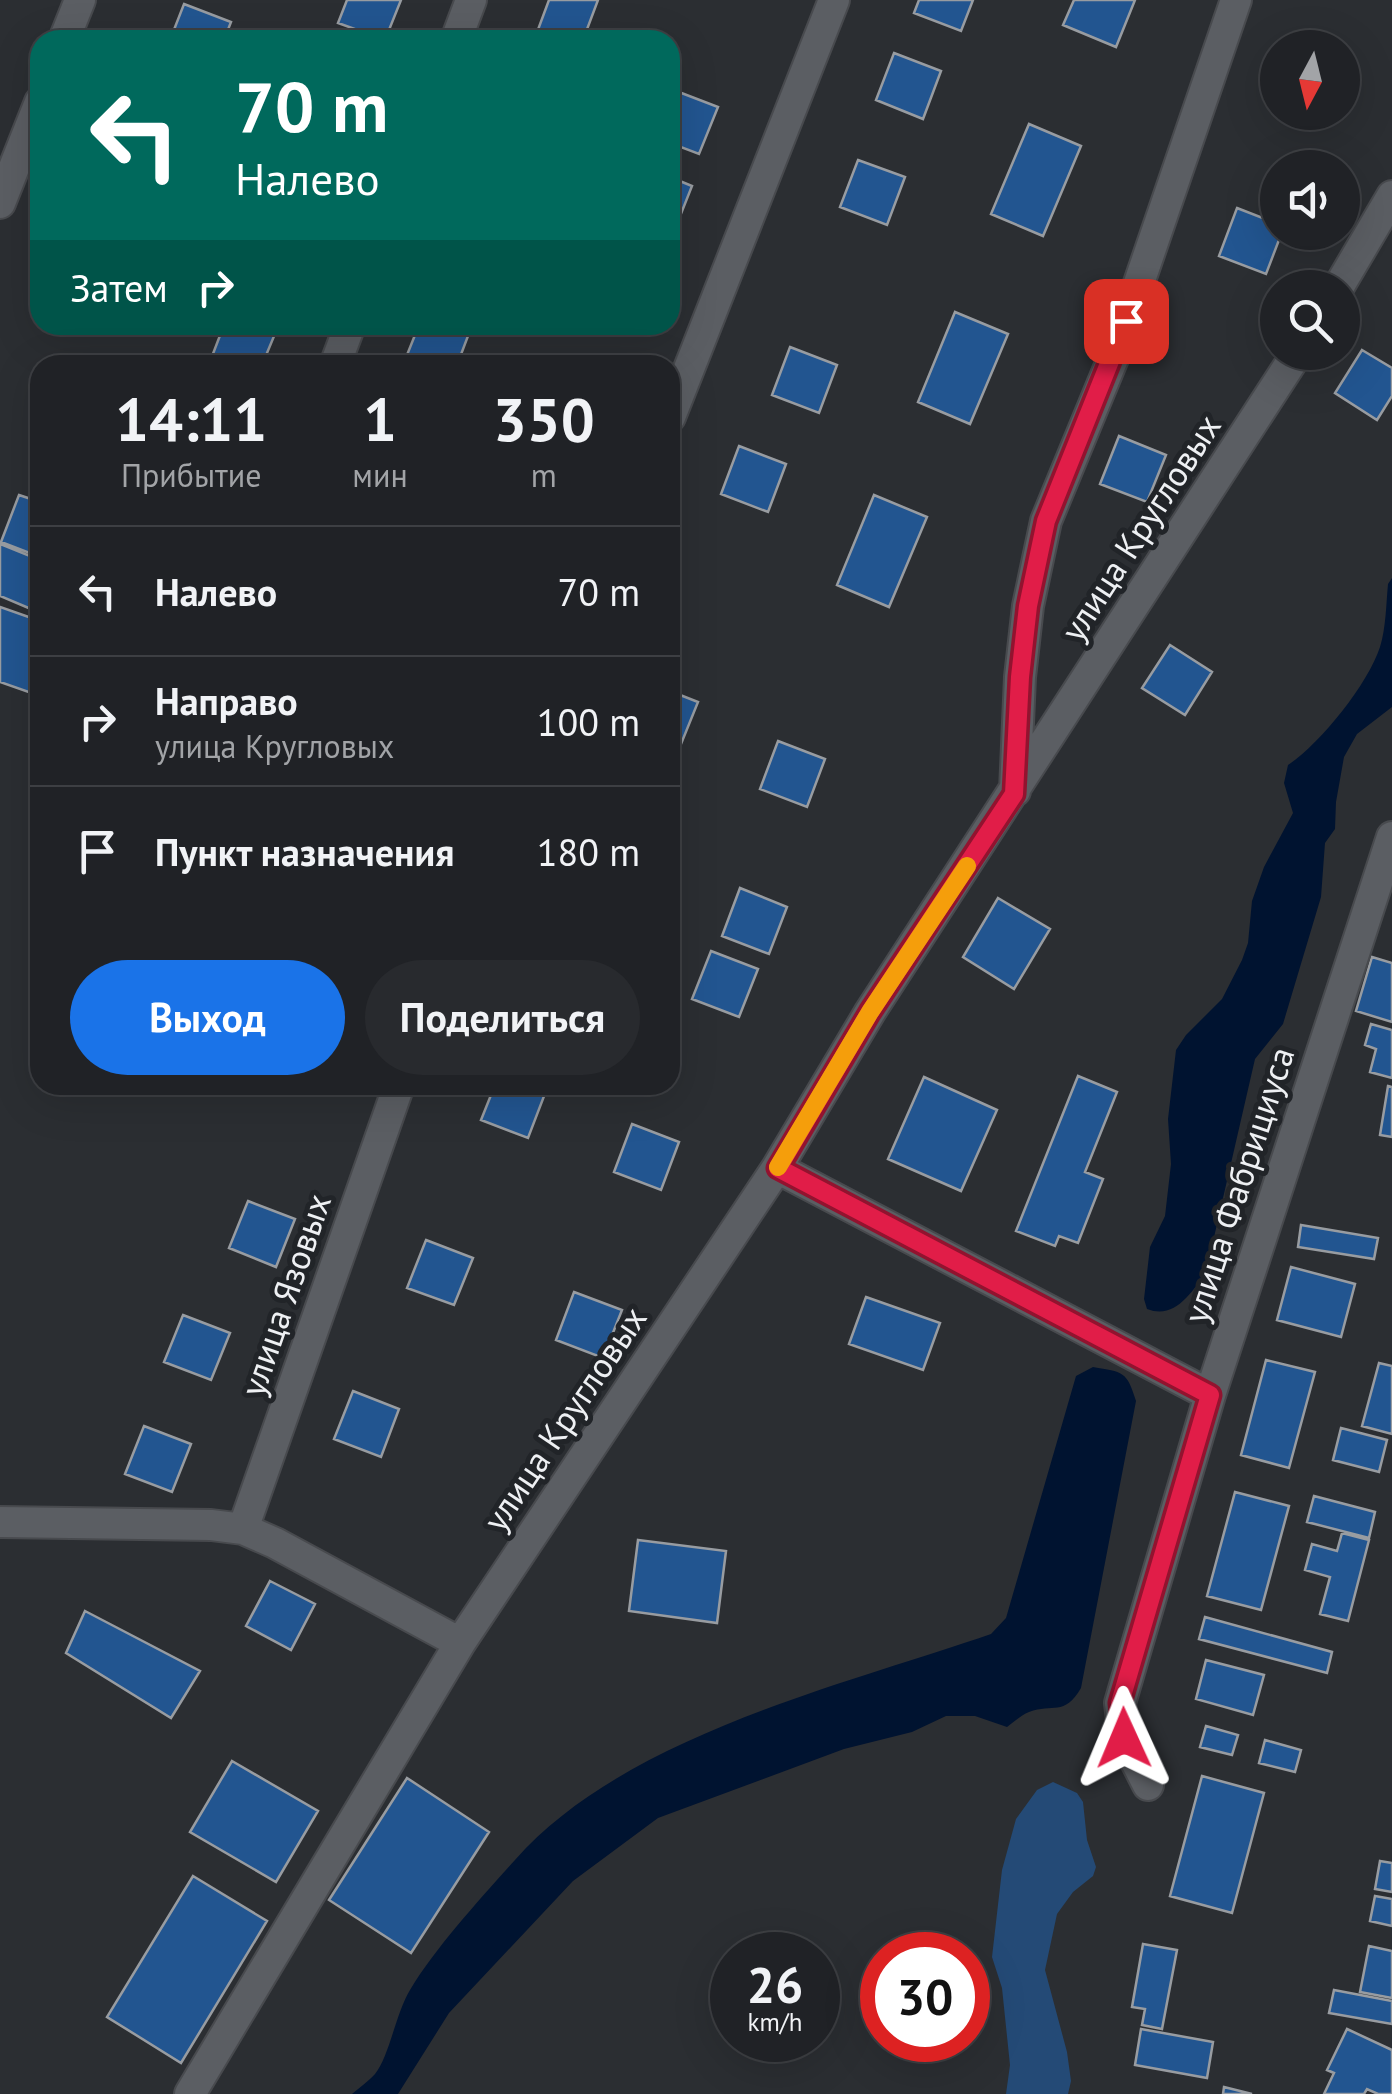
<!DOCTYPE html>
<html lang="ru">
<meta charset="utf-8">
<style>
:root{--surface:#202226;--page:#282a2e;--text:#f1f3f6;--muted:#a2a4a7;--line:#3d3f43;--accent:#1a73e8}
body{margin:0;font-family:"PT Sans",sans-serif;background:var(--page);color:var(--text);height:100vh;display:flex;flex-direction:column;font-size:38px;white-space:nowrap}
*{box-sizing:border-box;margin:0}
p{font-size:32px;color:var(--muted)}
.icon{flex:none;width:55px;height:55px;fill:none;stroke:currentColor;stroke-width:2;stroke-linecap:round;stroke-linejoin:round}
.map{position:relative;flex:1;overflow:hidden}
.panel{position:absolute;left:30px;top:355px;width:650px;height:740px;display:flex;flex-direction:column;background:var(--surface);border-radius:30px;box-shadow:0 10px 40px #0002,0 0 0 2px var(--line)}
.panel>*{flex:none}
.hud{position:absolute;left:30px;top:30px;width:650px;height:305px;border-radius:30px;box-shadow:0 10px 40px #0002,0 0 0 2px var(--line);background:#00695c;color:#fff;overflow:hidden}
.needle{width:65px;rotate:187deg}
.buttons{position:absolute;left:1260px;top:30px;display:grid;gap:20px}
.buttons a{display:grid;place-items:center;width:100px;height:100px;border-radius:50%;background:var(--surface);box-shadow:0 10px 40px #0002,0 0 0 2px var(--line);font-size:50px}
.speed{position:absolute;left:710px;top:1932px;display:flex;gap:20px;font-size:50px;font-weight:700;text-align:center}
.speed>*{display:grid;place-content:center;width:130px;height:130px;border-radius:50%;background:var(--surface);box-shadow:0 10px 40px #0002,0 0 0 2px var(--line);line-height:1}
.speed small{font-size:25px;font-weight:400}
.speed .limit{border:15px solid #d22;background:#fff;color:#111}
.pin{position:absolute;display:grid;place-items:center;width:85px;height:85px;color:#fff;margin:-42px;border-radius:20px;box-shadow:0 5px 15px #0006}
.me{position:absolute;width:110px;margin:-55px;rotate:359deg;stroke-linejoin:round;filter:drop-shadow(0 0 8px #0008)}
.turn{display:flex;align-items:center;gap:35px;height:210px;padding:0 40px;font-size:45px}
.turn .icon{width:130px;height:130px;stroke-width:2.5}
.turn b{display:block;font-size:70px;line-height:85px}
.then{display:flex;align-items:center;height:95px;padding:0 40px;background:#0003;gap:20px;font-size:38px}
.eta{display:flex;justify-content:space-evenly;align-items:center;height:170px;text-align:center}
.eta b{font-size:60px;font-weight:700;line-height:70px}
.button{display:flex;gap:20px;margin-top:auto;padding:20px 40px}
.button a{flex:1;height:115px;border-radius:60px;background:var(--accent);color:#fff;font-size:40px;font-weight:700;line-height:115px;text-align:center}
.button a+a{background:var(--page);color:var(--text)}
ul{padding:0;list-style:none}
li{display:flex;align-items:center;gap:30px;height:130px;padding:0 40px;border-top:2px solid var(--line)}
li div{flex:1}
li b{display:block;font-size:38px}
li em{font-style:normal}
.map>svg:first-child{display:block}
.green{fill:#244a76}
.water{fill:#001330}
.building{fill:#225590;stroke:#989ca1;stroke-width:2.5}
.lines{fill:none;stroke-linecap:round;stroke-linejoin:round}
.minor-casing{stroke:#484a4e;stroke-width:34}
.minor{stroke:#5b5e63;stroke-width:30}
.route-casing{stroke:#92132f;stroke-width:25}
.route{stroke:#e11d48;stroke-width:18}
.slow{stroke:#f59e0b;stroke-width:18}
.labels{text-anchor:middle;stroke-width:10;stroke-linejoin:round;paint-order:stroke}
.street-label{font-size:35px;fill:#eef0f3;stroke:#212428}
</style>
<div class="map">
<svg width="1392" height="2094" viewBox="0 0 1392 2094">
<rect width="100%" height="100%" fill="#2b2e32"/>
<path class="green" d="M1053 1782 1077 1793 1083 1802 1087 1840 1096 1867 1093 1876 1073 1892 1057 1914 1045 1970 1067 2052 1071 2081 1068 2094H1006L1010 2065 1002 1988 992 1957 1002 1870 1016 1819 1037 1790Z"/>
<path class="water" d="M1392 578V707L1357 734 1344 757 1336 802 1335 829 1325 843 1321 897 1283 1024 1255 1059 1206 1272C1192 1292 1175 1320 1147 1309L1144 1299 1150 1247 1165 1216 1171 1164 1168 1119 1176 1050 1186 1035 1222 999 1242 960 1248 943 1252 901 1264 867 1293 813 1284 783 1288 765C1320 744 1368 684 1380 647 1386 627 1386 605 1388 584Z
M1093 1367C1123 1372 1127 1371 1136 1401L1081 1688C1064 1717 1053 1703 1029 1712 1021 1715 1014 1722 1007 1727L975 1716H946L912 1732 844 1749 658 1818 573 1881 449 2013 398 2094H352C360 2087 369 2081 375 2074 389 2057 396 2013 410 1990 436 1947 481 1898 515 1860 623 1737 840 1686 991 1634L1006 1618 1076 1376Z"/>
<path class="building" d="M347 0H401L385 40 338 23Z
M549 0H598L583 40H548L536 35Z
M919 0H973L961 31 914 13Z
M1074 0H1135L1116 47 1063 25Z
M184 4 231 22 224 40H170Z
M1301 35 1334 48H1296Z
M894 53 941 71 923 119 876 100Z
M671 89 718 107 699 154 670 143Z
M1029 124 1081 146 1043 236 991 214Z
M858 160 905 177 887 225 840 207Z
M670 177 692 186 673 234 670 233Z
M1237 208 1278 224V232H1282L1266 274 1219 256Z
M955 312 1008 334 970 424 918 402Z
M224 325H267L277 329 262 365H228L211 359Z
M419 325H441L468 336 457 365H403Z
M790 347 837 365 819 413 772 395Z
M1362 350 1392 368V396L1377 420 1335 393Z
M1119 436 1166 455 1147 502 1100 484Z
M739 446 786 464 768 512 721 494Z
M19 495 40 502V557L1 542Z
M874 495 927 517 889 607 837 585Z
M0 544 40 560V586L31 609 0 596Z
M0 607 40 621V696L0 682Z
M1170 645 1212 672 1185 715 1142 688Z
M670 691 698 702 679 749 670 746Z
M778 741 825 759 807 807 760 789Z
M740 888 787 907 769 954 722 936Z
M998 898 1050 929 1014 989 963 957Z
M711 951 758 969 739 1017 692 999Z
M1372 957 1392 963V1022L1356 1011Z
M1371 1024 1392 1030V1078L1370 1072 1376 1049 1365 1045Z
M1078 1076 1117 1092 1085 1172 1103 1179 1078 1243 1059 1236 1055 1246 1016 1231Z
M924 1077 997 1110 961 1191 888 1159Z
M495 1085H532L546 1091 528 1138 481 1120Z
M1388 1086 1392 1087V1137L1380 1135Z
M632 1124 679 1142 661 1190 614 1172Z
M248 1201 295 1219 276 1267 229 1248Z
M1301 1225 1378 1238 1374 1259 1298 1247Z
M426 1240 473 1258 454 1305 407 1288Z
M1291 1267 1355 1284 1341 1337 1277 1320Z
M574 1292 622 1310 603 1358 556 1340Z
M866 1297 940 1323 923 1370 849 1344Z
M183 1315 230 1333 211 1380 164 1362Z
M1266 1360 1315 1372 1289 1468 1241 1455Z
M1379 1363 1392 1366V1434L1362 1426Z
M353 1391 399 1409 381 1457 334 1439Z
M144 1426 191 1444 172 1492 125 1474Z
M1341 1428 1387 1440 1379 1472 1333 1460Z
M1235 1492 1289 1506 1261 1610 1207 1596Z
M1314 1496 1375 1512 1369 1538 1307 1522Z
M1342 1533 1369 1540 1348 1621 1320 1614 1330 1577 1305 1570 1312 1544 1337 1551Z
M638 1540 726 1551 717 1623 629 1611Z
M270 1581 315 1604 291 1650 246 1626Z
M85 1611 200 1671 171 1718 66 1653Z
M1205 1617 1332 1652 1327 1673 1199 1639Z
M1206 1660 1264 1675 1253 1715 1196 1699Z
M1206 1726 1238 1735 1232 1755 1200 1747Z
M1265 1740 1301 1750 1295 1772 1259 1763Z
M232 1761 318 1811 276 1882 190 1832Z
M1202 1776 1264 1793 1232 1913 1170 1896Z
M407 1778 489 1832 411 1953 329 1900Z
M1380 1861 1392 1863V1892L1375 1889Z
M193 1876 267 1921 181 2063 107 2017Z
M1375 1896 1392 1899V1926L1370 1921Z
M1143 1944 1177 1950 1162 2029 1142 2025 1145 2009 1132 2007Z
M1369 1946 1392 1951V1998L1360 1992Z
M1334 1990 1392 2001V2024L1329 2013Z
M1141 2029 1213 2042 1207 2078 1135 2065Z
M1347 2029 1392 2050V2094H1378L1367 2089 1364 2094H1324L1334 2073 1327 2070Z
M1224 2087 1252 2094H1223Z"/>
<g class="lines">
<g class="minor-casing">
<path id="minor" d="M64 40 80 0
M456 40 471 0
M0 203 40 102
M1338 288 1392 196
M335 365 350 325
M670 417 834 0
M1015 791 1020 677 1028 606 1046 521 1114 356 1236 0
M777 1168 1210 1395
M0 1522 211 1525 243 1529 275 1543 460 1643
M243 1529 399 1085
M1148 1785 1124 1738 1120 1703 1210 1395 1392 837
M190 2094 460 1643 777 1168 870 1012 1298 352"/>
</g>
<use href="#minor" class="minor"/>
</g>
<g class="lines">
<g class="route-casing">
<path id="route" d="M1124 1738 1120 1703 1210 1395 778 1168 870 1012 1014 794 1020 677 1028 606 1046 521 1126 321"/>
</g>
<use href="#route" class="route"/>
<path class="slow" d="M778 1167 870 1012 967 866"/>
</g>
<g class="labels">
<g class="street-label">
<text transform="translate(1141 528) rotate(-57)" y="12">улица Кругловых</text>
<text transform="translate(1239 1185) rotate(-72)" y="12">улица Фабрициуса</text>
<text transform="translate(286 1295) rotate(-71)" y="12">улица Язовых</text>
<text transform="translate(565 1419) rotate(-56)" y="12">улица Кругловых</text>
</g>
</g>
</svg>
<div class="buttons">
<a><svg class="needle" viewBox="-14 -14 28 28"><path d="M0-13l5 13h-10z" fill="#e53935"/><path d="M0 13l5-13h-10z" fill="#a2a4a7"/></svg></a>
<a><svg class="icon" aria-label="sound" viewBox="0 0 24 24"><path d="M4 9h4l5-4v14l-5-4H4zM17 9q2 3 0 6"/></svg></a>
<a><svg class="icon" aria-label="search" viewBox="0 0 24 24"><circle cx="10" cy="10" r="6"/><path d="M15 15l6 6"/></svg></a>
</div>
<div class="speed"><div>26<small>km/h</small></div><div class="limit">30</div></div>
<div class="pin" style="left:1126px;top:321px;background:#d93025"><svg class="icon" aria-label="arrive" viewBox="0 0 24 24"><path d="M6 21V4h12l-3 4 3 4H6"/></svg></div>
<svg class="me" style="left:1124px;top:1738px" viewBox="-20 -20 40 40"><path d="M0-17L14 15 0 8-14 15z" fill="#e11d48" stroke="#fff" stroke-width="4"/></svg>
<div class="hud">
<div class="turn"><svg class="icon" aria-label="left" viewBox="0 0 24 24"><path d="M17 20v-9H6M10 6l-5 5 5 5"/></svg><div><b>70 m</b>Налево</div></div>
<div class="then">Затем<svg class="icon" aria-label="right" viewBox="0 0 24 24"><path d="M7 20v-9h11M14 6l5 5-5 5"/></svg></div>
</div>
<section class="panel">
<div class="eta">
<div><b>14:11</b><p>Прибытие</p></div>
<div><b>1</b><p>мин</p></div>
<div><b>350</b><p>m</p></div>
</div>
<ul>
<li><svg class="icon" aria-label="left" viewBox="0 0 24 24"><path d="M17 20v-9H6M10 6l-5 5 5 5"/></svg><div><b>Налево</b></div><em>70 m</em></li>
<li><svg class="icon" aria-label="right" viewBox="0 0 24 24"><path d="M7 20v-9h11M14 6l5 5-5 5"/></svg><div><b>Направо</b><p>улица Кругловых</p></div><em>100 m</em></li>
<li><svg class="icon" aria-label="arrive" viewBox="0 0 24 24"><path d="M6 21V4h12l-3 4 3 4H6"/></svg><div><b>Пункт назначения</b></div><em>180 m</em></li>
</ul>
<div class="button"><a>Выход</a><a>Поделиться</a></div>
</section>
</div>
